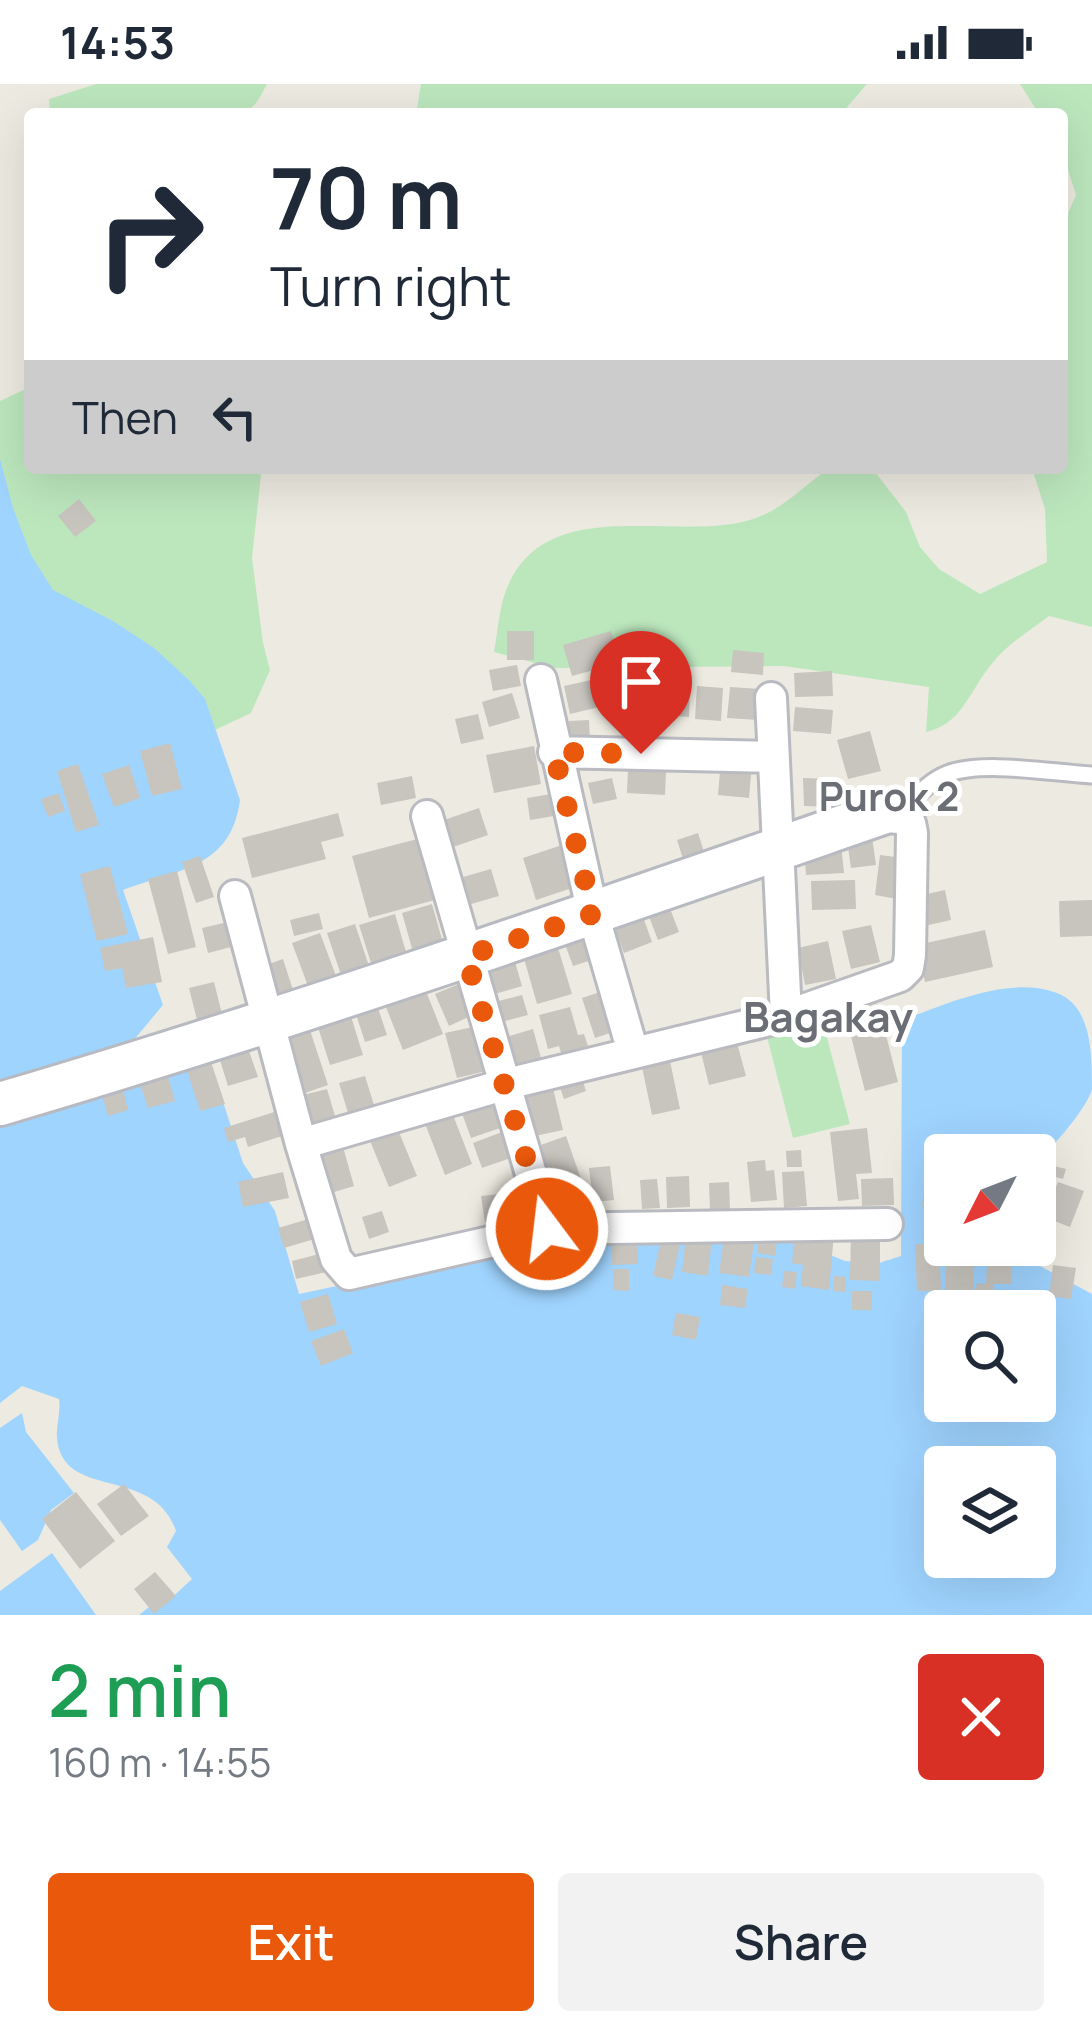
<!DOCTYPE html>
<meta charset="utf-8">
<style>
:root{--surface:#fff;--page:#f2f2f3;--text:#1f2937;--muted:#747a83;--accent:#ea580c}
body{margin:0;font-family:Manrope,sans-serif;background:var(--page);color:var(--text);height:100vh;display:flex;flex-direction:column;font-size:45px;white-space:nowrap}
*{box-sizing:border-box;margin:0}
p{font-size:39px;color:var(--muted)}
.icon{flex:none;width:66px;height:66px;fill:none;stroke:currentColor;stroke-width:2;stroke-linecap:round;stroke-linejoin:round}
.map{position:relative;height:1531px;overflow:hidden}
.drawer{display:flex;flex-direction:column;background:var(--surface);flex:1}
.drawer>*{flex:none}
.banner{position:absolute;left:24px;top:24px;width:1044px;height:366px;border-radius:12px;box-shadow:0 12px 48px #0002;background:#fff;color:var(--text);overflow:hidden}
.needle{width:78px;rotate:228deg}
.buttons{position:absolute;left:924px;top:1050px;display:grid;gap:24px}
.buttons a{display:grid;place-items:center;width:132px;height:132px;border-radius:12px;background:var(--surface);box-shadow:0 12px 48px #0002;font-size:60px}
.pin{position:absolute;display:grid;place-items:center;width:102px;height:102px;color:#fff;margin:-123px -51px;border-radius:50% 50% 50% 0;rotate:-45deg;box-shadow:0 0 12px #0007}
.pin .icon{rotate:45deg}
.me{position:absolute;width:132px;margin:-66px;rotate:345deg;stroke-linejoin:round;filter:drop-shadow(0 0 9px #0008)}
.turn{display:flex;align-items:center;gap:42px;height:252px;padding:0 48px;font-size:54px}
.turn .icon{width:156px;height:156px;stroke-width:2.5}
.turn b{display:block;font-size:84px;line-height:102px}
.then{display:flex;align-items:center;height:114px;padding:0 48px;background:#0003;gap:24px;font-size:45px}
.round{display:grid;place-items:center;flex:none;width:126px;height:126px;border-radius:12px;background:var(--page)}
.overview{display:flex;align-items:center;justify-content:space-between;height:204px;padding:0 48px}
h1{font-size:72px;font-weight:600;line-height:90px;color:#1e9e55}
.action{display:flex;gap:24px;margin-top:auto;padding:24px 48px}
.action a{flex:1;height:138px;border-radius:12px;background:var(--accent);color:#fff;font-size:48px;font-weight:600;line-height:138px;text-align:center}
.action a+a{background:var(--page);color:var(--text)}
.status{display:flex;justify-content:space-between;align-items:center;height:84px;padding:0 60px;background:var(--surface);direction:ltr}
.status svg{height:33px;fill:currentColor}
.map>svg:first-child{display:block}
.green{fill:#bce7bd}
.water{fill:#9fd4ff;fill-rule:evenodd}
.building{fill:#c8c4be}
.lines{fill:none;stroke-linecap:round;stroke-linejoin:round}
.lane-casing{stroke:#b9bbc1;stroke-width:21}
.street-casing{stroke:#b9bbc1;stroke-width:36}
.secondary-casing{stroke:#b7bac1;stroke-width:48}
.lane{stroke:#fff;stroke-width:15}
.street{stroke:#fff;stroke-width:30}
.secondary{stroke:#fff;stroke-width:42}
.route{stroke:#ea580c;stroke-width:21;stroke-dasharray:0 37.8}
.labels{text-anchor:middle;stroke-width:10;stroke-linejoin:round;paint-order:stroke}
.neighbourhood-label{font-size:39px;font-weight:bold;fill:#6b6f75;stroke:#fff}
.quarter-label{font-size:42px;font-weight:bold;fill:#6b6f75;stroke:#fff}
</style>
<div class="status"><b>14:53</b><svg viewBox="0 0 49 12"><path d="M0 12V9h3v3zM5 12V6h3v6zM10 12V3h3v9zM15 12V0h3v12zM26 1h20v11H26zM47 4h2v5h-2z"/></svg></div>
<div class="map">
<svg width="1092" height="1531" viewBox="0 0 1092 1531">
<rect width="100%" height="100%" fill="#edebe1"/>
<path class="green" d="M96 0H267C263 7 258 19 251 24 230 43 157 20 129 25L125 30H50L49 15Z
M421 0H867L841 30H416Z
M1020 0H1092V543L1049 532C1028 548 1006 561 990 582 969 608 962 640 926 648L929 603 784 582 553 584 494 568C498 547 499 523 507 504 547 407 676 460 753 435 785 425 803 401 830 384H872L906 428 920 463 939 485 980 510 1047 478 1045 425 1032 384H1062V143L1076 111 1062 67V30H1039Z
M30 303V384H253L261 391 252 474 263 559 270 586 251 629 215 646 0 886V317Z
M821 931 850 1040 793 1054 765 945Z"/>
<path class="water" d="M0 375 13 424 31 471 53 506 113 537 154 564 190 597 205 615 240 716C231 784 179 785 123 806L163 921 128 963 207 969 243 1079 275 1127 299 1210 551 1157 735 1152 803 1160 845 1177 879 1179 901 1172 902 936C947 920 1008 891 1057 909 1092 922 1092 971 1092 1005 1088 1023 1050 1067 1035 1079V1071H945V1161H1001L1092 1210V1531H139L159 1515 165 1520 192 1495 167 1463 176 1447C154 1380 61 1418 57 1353 56 1340 61 1329 59 1315L22 1302 0 1319ZM945 1227H1035V1317H945ZM945 1383H1035V1473H945Z
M22 1329 26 1348 74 1409 51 1426 38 1456 22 1467 0 1436V1344Z
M52 1469 96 1531H0V1507Z"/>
<path class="building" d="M79 415 96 437 75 453 58 432Z
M507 547H534V576H507Z
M611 547 620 579 572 592 563 561Z
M733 566 764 569 763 591 731 588Z
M517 581 521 602 493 607 489 586Z
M655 586V633H629V587Z
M832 587 833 612 795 613 794 589Z
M610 592 616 619 570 630 564 602Z
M662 594 690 596 689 633 660 631Z
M697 602 723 604 721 637 695 635Z
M730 603 760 605 758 636 727 634Z
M512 609 520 634 489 643 482 618Z
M795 623 833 626 831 650 793 647Z
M478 630 484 655 461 660 455 635Z
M589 636 590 658H570L569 637Z
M870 647 881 687 848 695 837 656Z
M170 659 182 705 152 712 140 667Z
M534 662 541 700 494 709 486 671Z
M721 676 752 679 749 714 718 711Z
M78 680 99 741 76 748 57 687Z
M129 681 140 714 114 723 102 690Z
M628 685 666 687 665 711 627 709Z
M412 692 416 714 381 721 377 699Z
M612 694 617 715 593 720 588 699Z
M803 694 828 695 829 723 804 722Z
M59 709 65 727 48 733 41 715Z
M557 709 560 731 530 736 527 714Z
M479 724 488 751 453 763 444 736Z
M338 729 344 752 321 758 326 775 252 794 242 754Z
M871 746 876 781 851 784 846 749Z
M698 749 704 768 683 775 677 756Z
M425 753 442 814 369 834 352 772Z
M841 760 844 789 806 791 804 763Z
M562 761 575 803 536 816 523 774Z
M880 771 903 774 897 815 875 811Z
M200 772 214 813 196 819 182 778Z
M110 782 128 850 97 857 80 790Z
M491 785 499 812 464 822 456 795Z
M177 787 196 863 168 870 148 795Z
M855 796 856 825 812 826 811 797Z
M945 806 951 836 924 842 918 812Z
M664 809 679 848 658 856 643 817Z
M637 816 652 858 624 869 608 826Z
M1092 816V852L1060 853 1059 817Z
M432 820 443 859 413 868 402 829Z
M319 829 323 845 294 852 290 836Z
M395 830 406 868 371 879 359 841Z
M228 838 235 862 208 869 202 844Z
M355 840 369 882 341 891 327 849Z
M871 841 880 878 851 885 842 847Z
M586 843 598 874 573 882 562 852Z
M985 846 993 883 925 898 917 861Z
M320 849 336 892 308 902 292 859Z
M153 853 162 898 126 904 122 884 105 887 100 864Z
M555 854 572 910 537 920 521 864Z
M828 857 836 895 805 901 798 864Z
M513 871 522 902 495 910 486 879Z
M283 875 293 906 275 911 266 881Z
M422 897 443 950 403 966 382 913Z
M214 898 222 930 197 936 189 904Z
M461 899 475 930 449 942 435 910Z
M603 907 616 947 595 954 582 914Z
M522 911 528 931 501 938 495 918Z
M374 912 387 951 365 958 352 918Z
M878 920 898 998 865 1007 845 929Z
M570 923 578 951 584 950 588 962 561 969 559 962 548 965 539 931Z
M349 926 363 971 330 981 316 937Z
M307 937 328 1001 302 1010 281 946Z
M478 942 490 986 457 994 445 949Z
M533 945 541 974 510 982 503 954Z
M734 948 746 992 709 1001 698 956Z
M248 964 258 993 228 1002 219 973Z
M210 975 225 1020 200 1027 186 983Z
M670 977 680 1025 652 1031 642 983Z
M579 984 586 1007 564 1015 556 992Z
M167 989 175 1017 148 1024 139 997Z
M365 992 374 1021 348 1029 339 999Z
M550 992 563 1046 535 1052 522 998Z
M120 994 128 1026 108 1032 99 1000Z
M327 1005 335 1032 312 1039 303 1011Z
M495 1009 506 1042 471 1054 459 1021Z
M451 1026 472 1080 445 1091 424 1037Z
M274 1028 282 1052 248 1063 245 1053 228 1058 224 1044Z
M394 1036 417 1092 389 1103 366 1047Z
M867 1044 872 1089 856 1090 859 1115 838 1117 830 1048Z
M502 1048 511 1074 482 1084 473 1059Z
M340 1052 354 1102 331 1109 317 1059Z
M566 1052 582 1098 553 1107 538 1062Z
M801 1066 802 1083H787L786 1067Z
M765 1076 766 1087 774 1086 777 1116 751 1118 747 1078Z
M1046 1080 1066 1085 1063 1095 1044 1090Z
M610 1082 614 1116 593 1118 589 1084Z
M804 1087 807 1122 784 1124 782 1088Z
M283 1088 289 1114 243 1123 238 1098Z
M689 1092 690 1123 667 1124 666 1093Z
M893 1094 894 1121 862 1122 861 1095Z
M1035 1094 1049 1099 1035 1133Z
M657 1095 660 1124 642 1125 640 1096Z
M926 1096 945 1099V1126L922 1122Z
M729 1098 730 1126 710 1127 709 1099Z
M1058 1098 1084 1107 1070 1143 1044 1133Z
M519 1108 522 1134 485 1138 481 1112Z
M382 1127 389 1148 369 1155 362 1133Z
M312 1134 318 1154 284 1164 278 1144Z
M760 1145 778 1148 775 1172 757 1169Z
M795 1145 834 1149 829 1206 801 1202 803 1181 792 1179Z
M851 1145 880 1146V1197L850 1196Z
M663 1147 682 1151 672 1196 653 1192Z
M725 1147 755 1152 749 1193 719 1189Z
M939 1149 941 1207H917L915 1160H924L923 1150Z
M611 1150H637L638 1180 612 1181Z
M686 1150 712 1153 708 1192 682 1188Z
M585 1151 588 1184 538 1189 535 1156Z
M988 1162 1013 1163 1011 1200H994L992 1213 975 1212 977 1199 986 1200Z
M947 1165 975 1166 973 1210 945 1209Z
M327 1168 331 1187 296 1195 292 1177Z
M756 1173 773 1175 771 1191 754 1189Z
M1053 1181 1076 1184 1071 1215 1049 1212Z
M613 1185H629V1207L613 1206Z
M784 1187 797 1188 795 1205 782 1203Z
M834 1192 846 1193 845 1208 833 1207Z
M722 1201 748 1205 745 1224 720 1221Z
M852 1207H872V1226H852Z
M328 1210 337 1240 309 1248 300 1218Z
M676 1229 700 1233 696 1256 672 1251Z
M344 1245 353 1269 321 1282 311 1257Z
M124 1400 149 1432 121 1452 97 1420Z
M76 1408 115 1457 80 1485 42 1435Z
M155 1488 176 1512 154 1530 134 1505Z"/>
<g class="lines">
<g class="lane-casing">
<path id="lane" d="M902 726C916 713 929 697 947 690 983 676 1053 689 1092 691"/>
</g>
<g class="street-casing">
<path id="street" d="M541 596 593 830 633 968
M771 614 786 932
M554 668 771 673
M235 812 301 1060 507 1000 786 932 900 892 908 884 910 871 912 749 910 739 900 728
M301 1060 336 1175 349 1190 547 1145 427 732
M547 1145 887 1140"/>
</g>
<g class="secondary-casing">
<path id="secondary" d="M0 1020C299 932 593 829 888 727L900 728"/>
</g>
<use href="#lane" class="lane"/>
<use href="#street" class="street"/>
<use href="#secondary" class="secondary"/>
</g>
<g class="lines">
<path class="route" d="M547 1145 466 872 593 830 554 668 641 670"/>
</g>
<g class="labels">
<g class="neighbourhood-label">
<text x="889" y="727">Purok 2</text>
</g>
<g class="quarter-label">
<text x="828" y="948">Bagakay</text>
</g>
</g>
</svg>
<div class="buttons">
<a><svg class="needle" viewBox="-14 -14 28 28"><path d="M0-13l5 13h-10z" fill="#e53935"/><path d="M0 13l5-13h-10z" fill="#747a83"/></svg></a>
<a><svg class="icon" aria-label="search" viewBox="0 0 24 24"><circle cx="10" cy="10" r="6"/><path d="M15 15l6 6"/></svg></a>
<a><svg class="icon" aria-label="layers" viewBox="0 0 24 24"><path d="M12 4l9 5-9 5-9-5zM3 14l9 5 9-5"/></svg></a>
</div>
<div class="pin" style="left:641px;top:670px;background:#d93025"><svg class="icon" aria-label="arrive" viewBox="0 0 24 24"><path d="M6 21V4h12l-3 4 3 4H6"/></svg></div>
<svg class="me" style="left:547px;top:1145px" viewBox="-20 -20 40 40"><circle r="17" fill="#ea580c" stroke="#fff" stroke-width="3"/><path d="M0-11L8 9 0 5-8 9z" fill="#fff"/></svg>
<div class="banner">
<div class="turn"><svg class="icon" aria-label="right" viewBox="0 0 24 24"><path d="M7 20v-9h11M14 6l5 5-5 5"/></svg><div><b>70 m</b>Turn right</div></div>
<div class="then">Then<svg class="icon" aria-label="left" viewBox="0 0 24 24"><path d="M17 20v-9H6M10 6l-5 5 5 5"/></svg></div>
</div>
</div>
<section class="drawer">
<div class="overview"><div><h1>2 min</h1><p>160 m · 14:55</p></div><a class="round" style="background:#d93025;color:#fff"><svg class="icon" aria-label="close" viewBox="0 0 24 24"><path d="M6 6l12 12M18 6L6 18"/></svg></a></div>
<div class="action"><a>Exit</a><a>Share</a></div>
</section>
